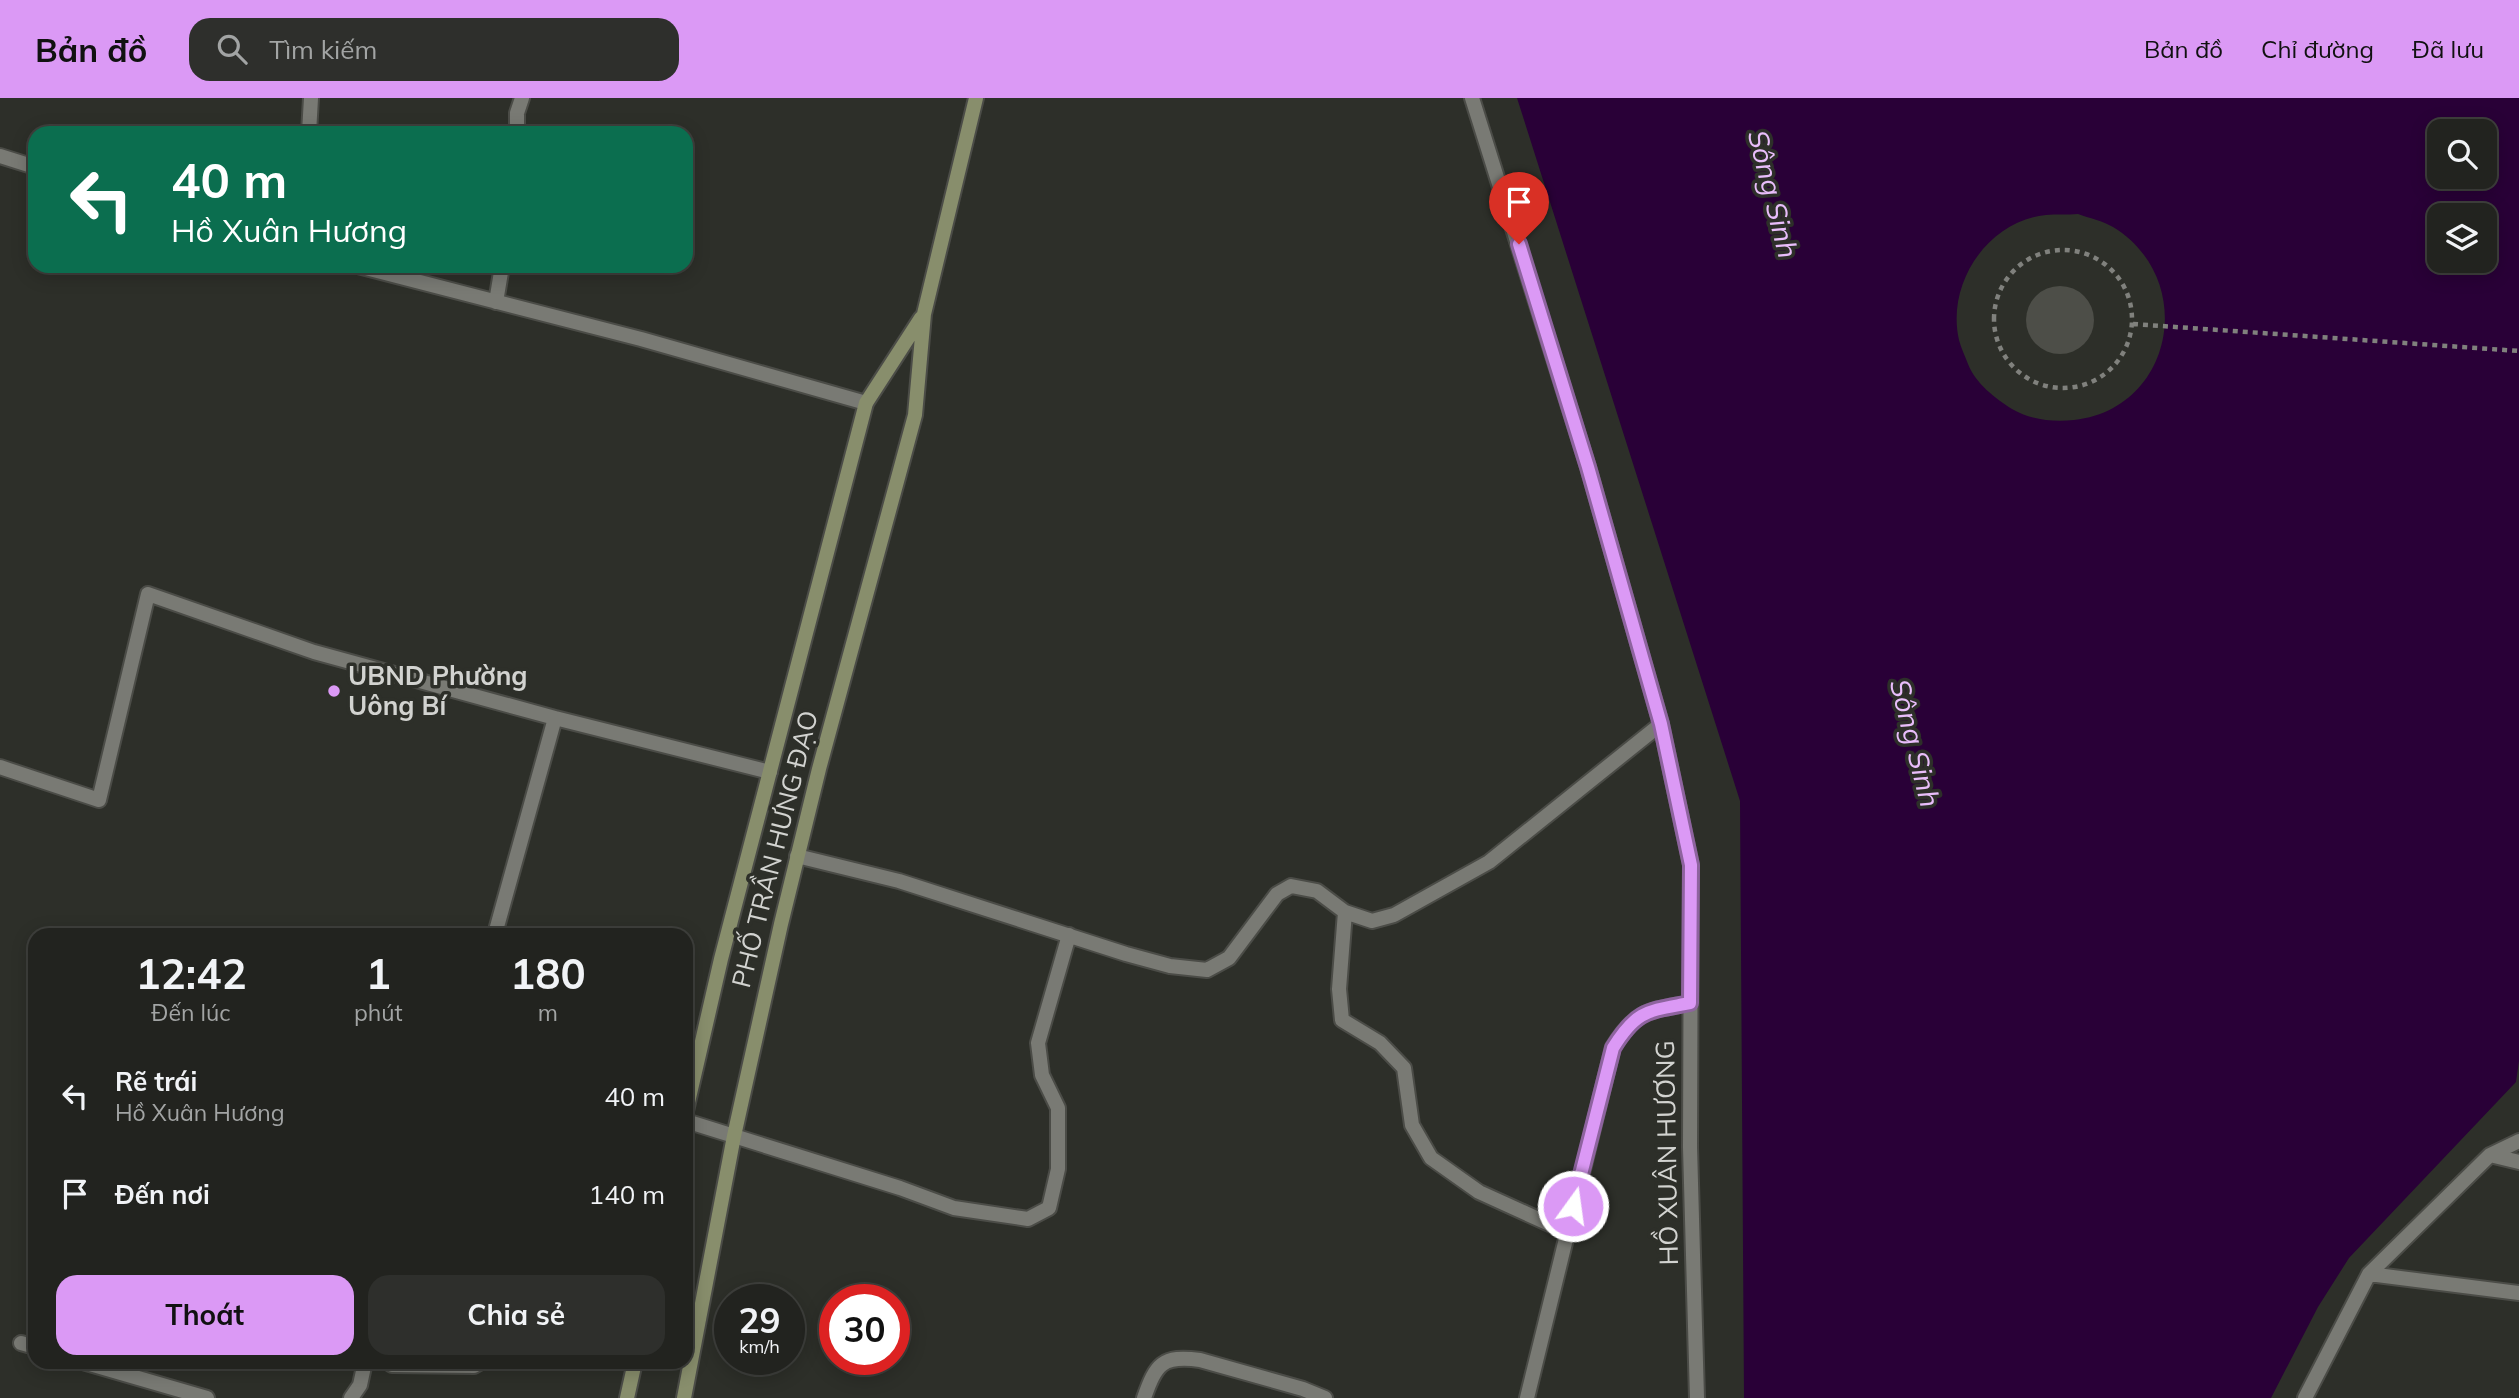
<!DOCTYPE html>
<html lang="vi">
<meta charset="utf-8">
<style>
:root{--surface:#22231f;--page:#2e2f2c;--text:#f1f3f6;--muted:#a2a4a4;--line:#3f403d;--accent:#db99f5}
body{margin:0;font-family:Mulish,sans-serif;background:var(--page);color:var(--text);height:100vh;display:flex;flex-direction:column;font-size:26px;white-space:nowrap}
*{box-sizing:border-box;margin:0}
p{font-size:23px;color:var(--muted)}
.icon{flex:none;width:38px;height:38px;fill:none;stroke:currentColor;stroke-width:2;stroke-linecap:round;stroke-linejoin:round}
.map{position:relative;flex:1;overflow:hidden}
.side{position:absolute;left:28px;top:830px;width:665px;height:441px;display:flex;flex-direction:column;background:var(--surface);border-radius:21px;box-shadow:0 4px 18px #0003,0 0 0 2px var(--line)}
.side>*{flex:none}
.top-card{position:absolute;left:28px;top:28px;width:665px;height:147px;border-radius:21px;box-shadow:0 4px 18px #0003,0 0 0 2px var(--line);background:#0b6e4f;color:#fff;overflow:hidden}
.fabs{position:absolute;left:2427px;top:21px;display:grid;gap:14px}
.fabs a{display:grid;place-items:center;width:70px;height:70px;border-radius:14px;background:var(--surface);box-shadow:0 4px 18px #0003,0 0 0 2px var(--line);font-size:35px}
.speed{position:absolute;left:714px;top:1186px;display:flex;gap:14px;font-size:35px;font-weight:700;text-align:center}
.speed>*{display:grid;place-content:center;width:91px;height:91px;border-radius:50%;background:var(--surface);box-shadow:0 4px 18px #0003,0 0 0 2px var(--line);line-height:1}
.speed small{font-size:18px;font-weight:400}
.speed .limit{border:10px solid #d22;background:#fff;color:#111}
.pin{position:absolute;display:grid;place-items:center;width:60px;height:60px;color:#fff;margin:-72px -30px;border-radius:50% 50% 50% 0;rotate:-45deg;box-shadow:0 0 7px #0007}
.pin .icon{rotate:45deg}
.me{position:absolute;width:77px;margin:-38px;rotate:14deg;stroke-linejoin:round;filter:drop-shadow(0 0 5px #0008)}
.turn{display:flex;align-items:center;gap:24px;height:147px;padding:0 28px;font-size:32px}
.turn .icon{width:91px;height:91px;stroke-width:2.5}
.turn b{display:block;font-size:49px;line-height:60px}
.eta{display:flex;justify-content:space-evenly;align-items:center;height:119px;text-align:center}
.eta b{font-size:42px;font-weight:700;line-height:49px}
.button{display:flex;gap:14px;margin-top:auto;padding:14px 28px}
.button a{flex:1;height:80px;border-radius:21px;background:var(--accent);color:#111;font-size:28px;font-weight:700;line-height:80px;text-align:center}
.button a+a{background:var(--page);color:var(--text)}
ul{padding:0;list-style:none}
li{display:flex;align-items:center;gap:21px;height:98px;padding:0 28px}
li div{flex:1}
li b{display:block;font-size:26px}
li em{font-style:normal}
header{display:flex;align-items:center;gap:42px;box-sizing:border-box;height:98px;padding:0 35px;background:var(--accent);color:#111}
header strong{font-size:33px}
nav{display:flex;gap:38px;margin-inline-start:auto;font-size:24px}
.search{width:490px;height:63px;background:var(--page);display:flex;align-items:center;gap:18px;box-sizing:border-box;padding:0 24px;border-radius:21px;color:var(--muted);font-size:26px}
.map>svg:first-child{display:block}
.water{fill:#290037;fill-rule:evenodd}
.building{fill:#4d4e48}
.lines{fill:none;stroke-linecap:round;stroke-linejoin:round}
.lane-casing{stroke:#4b4c47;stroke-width:18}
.street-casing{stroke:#4b4c47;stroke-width:18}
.secondary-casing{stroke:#4b4c47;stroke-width:18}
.path{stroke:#80817d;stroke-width:4.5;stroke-dasharray:5 5;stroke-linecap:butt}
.lane{stroke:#797a74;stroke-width:14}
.street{stroke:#797a74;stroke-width:14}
.secondary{stroke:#888e6c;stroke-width:14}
.route-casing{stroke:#8e639f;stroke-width:18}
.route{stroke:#db99f5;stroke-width:12}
.poi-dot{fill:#db99f5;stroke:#2d2f29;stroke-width:2.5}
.labels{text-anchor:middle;stroke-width:7;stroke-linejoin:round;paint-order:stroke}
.poi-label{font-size:26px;font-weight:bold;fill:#d2d3d0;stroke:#2d2f29;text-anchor:start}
.street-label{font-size:26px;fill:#d2d3d0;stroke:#2d2f29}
.water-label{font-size:28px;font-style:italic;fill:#e8bdfa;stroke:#2d2f29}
</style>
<header>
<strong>Bản đồ</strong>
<div class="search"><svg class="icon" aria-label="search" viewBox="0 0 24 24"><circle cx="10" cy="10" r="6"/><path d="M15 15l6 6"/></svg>Tìm kiếm</div>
<nav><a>Bản đồ</a><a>Chỉ đường</a><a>Đã lưu</a></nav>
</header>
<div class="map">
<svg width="2519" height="1300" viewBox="0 0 2519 1300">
<rect width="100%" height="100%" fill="#2d2f29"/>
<path class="water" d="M1517 0H2519V963L2516 984 2349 1160 2318 1209 2271 1300H1744L1740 703ZM2440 33H2485V79H2440ZM2078 116C2089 120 2103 123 2113 129 2198 181 2174 311 2074 322 2053 324 2031 322 2012 311 1995 300 1976 286 1968 266 1965 258 1961 250 1959 242 1946 185 1988 123 2046 117 2056 116 2068 117 2078 116ZM2440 117H2485V163H2440Z"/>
<path class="building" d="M2026 222a34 34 0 1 1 68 0a34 34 0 1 1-68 0Z"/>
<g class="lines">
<g class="lane-casing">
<path id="lane" d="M0 669 99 702 148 496 314 554 555 620 770 674
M495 836 555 620
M21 1245 35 1249
M83 1264 207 1300
M388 1264 392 1267 474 1268 481 1264
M351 1300 360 1287 365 1264"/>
</g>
<g class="street-casing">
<path id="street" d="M1472 0 1588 369 1661 626 1691 767 1690 1049 1697 1300
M309 35 311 0
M517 35V15L522 0
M0 58 35 69
M358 168 641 241 866 305
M496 204 502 168
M797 758 899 783 1126 856 1170 868 1207 872 1229 860 1277 796 1291 788 1317 793 1345 814 1372 823 1394 817 1489 764 1661 626
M1345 814 1339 891 1342 922 1380 945 1404 970 1412 1027 1431 1060 1479 1094 1567 1134
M686 1023 900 1090 954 1110 1028 1121 1049 1110 1058 1071V1010L1042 977 1038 945 1069 837
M2490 1057 2519 1064
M2369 1176 2519 1195
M1144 1300C1156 1266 1162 1257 1200 1262L1303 1291 1325 1300
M1527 1300 1613 949C1637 911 1649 913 1690 905
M2305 1300 2369 1176 2490 1057 2519 1043"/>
</g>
<g class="secondary-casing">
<path id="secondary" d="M686 1013 721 861 866 305 921 220
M627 1300 635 1264
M684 1300 734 1038 781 826 819 671 915 317 924 216 976 0"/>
</g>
<path class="path" d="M1994 221a69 69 0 1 1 138 0a69 69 0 1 1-138 0Z
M2133 226 2519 253"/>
<use href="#lane" class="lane"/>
<use href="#street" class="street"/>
<use href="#secondary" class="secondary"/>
</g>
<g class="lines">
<g class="route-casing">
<path id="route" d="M1519 146 1588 369 1661 626 1691 767 1690 905C1649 913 1637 911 1613 950L1573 1108"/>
</g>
<use href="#route" class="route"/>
</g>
<circle class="poi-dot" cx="334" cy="593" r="7"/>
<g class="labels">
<g class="poi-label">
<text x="348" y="587">UBND Phường<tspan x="348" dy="30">Uông Bí</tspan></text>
</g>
<g class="street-label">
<text transform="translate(775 751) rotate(-76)" y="9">PHỐ TRẦN HƯNG ĐẠO</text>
<text transform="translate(1667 1055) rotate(-91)" y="9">HỒ XUÂN HƯƠNG</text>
</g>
<g class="water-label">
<text transform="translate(1773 96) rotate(76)" y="10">Sông Sinh</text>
<text transform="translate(1915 645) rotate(76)" y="10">Sông Sinh</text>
</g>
</g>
</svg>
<div class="fabs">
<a><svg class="icon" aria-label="search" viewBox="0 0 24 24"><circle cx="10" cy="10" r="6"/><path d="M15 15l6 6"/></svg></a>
<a><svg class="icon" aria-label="layers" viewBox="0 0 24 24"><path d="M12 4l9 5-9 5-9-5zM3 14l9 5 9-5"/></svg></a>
</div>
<div class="speed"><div>29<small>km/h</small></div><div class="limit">30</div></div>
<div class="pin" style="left:1519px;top:146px;background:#d93025"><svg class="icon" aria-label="arrive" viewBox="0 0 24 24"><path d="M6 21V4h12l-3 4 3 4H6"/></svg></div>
<svg class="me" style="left:1573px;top:1108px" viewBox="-20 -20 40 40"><circle r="17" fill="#db99f5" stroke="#fff" stroke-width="3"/><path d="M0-11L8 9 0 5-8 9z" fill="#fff"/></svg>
<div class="top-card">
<div class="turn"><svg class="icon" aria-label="left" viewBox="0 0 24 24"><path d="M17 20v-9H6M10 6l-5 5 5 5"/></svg><div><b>40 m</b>Hồ Xuân Hương</div></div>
</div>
<section class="side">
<div class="eta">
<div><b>12:42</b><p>Đến lúc</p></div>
<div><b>1</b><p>phút</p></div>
<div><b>180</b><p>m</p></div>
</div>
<ul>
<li><svg class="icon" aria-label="left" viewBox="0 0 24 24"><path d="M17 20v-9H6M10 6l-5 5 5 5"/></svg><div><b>Rẽ trái</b><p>Hồ Xuân Hương</p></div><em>40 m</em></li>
<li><svg class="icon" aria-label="arrive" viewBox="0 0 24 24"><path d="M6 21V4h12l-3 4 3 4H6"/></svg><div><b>Đến nơi</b></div><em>140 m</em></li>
</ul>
<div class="button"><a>Thoát</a><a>Chia sẻ</a></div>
</section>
</div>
